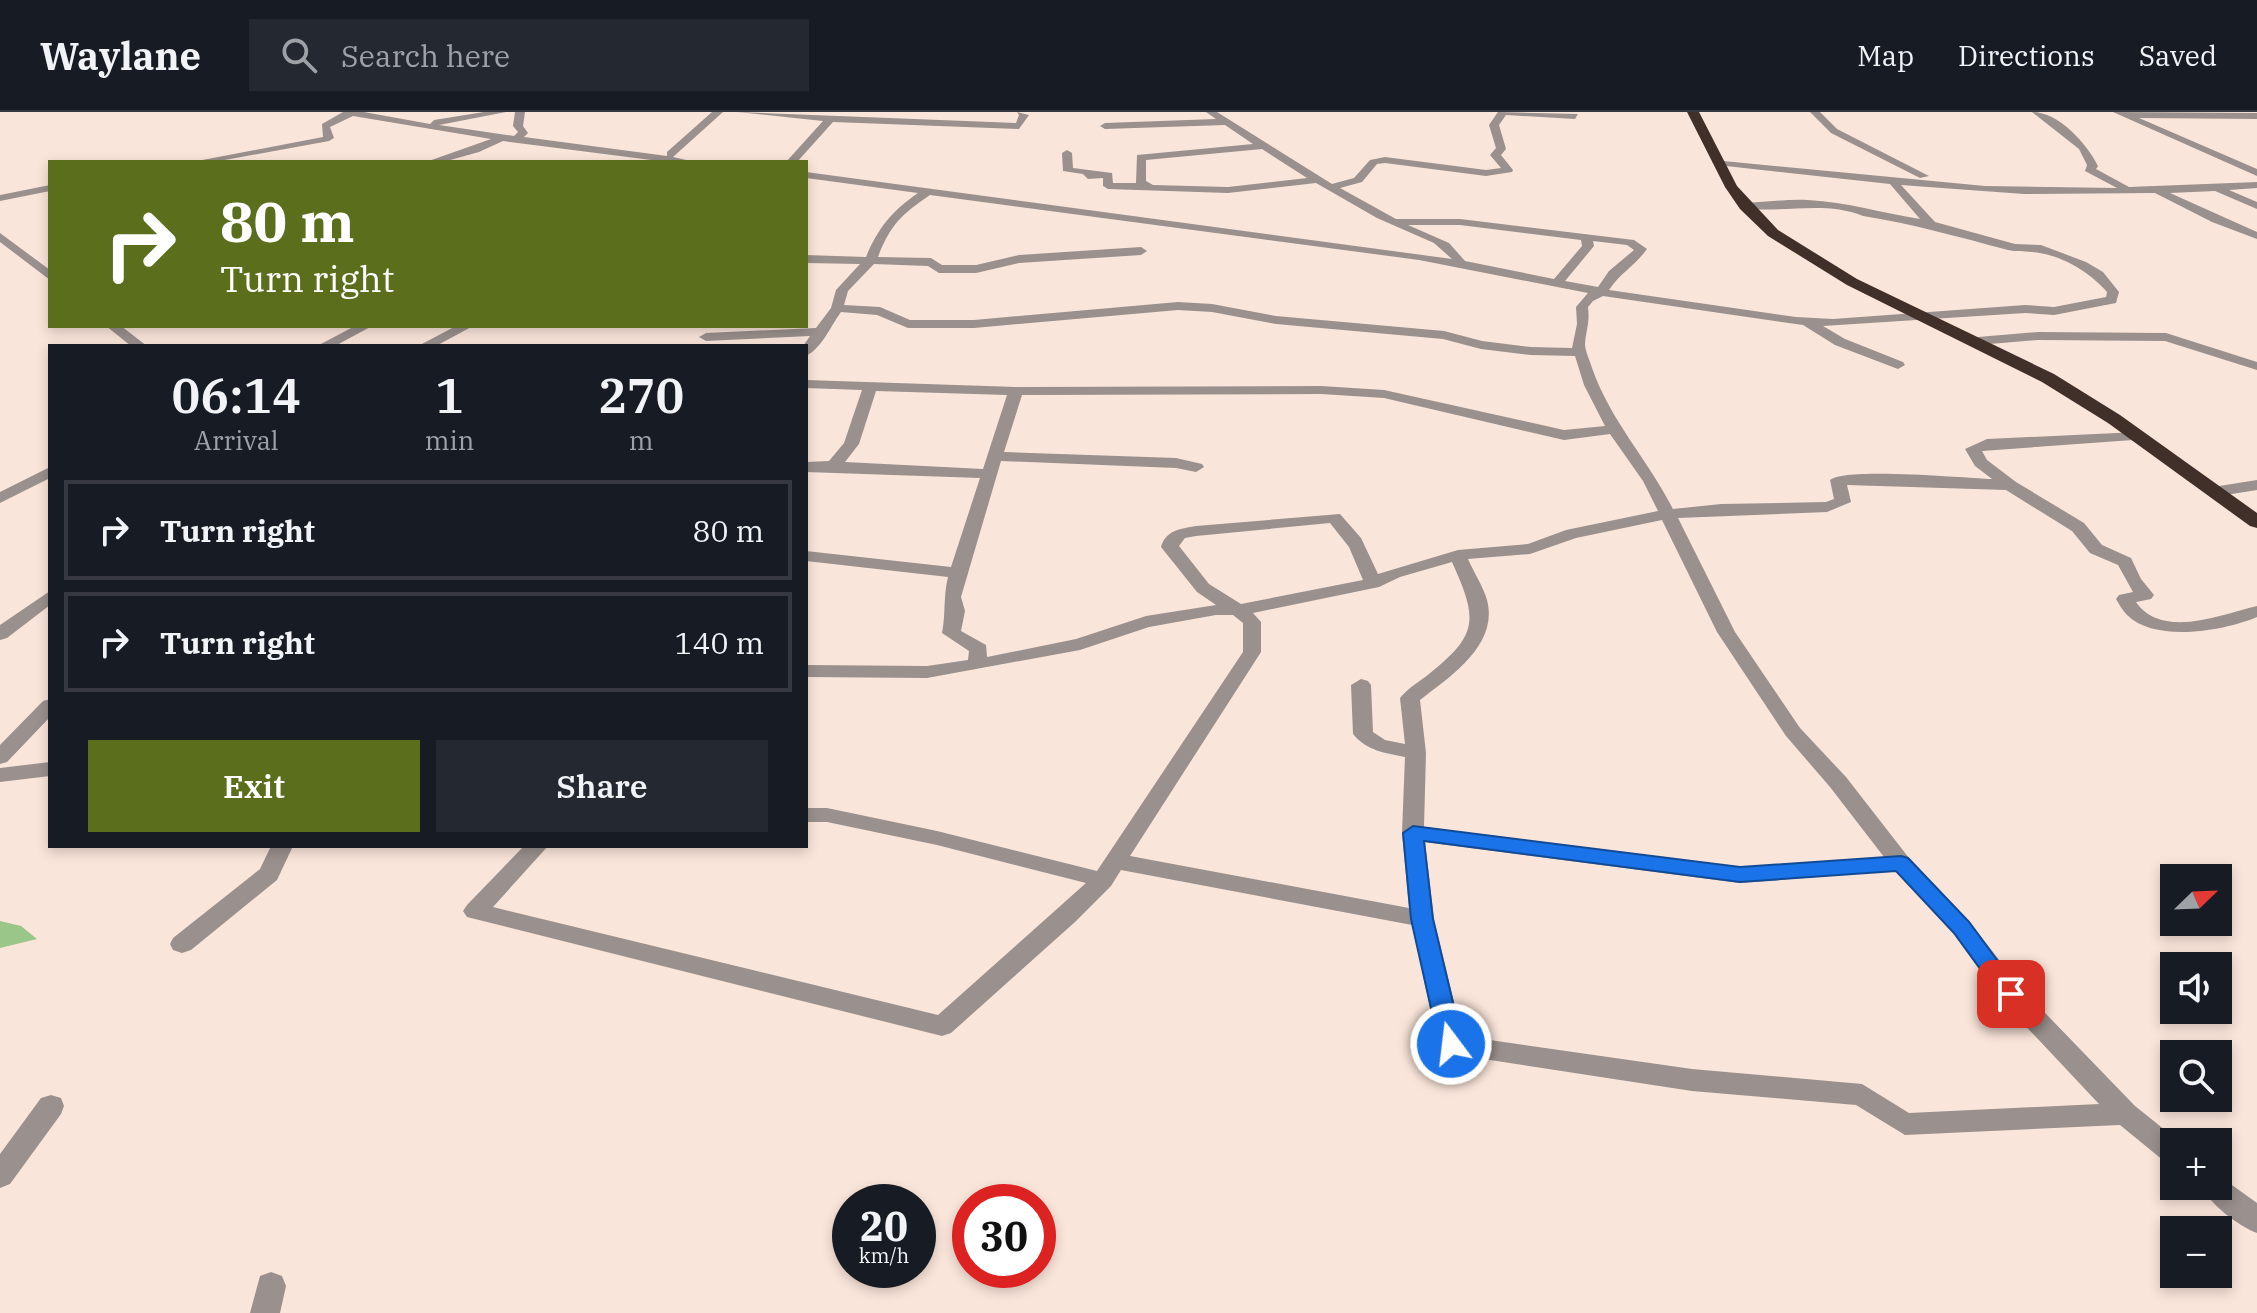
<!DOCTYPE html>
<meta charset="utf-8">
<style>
:root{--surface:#171b24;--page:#242831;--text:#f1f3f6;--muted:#9ea1a6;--line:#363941;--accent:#5b6e1c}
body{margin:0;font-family:"IBM Plex Serif",serif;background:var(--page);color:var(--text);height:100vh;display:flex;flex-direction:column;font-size:30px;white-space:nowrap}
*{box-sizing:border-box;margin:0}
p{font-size:26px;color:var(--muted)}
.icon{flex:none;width:44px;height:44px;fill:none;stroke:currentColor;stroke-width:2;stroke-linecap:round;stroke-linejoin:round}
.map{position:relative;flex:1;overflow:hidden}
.drawer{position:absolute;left:48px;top:232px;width:760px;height:504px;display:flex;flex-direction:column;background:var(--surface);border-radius:0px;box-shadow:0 4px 12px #0003}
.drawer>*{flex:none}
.hud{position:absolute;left:48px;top:48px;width:760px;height:168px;border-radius:0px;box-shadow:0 4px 12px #0003;background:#5b6e1c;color:#fff;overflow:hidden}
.needle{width:52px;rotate:67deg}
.tools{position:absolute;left:2160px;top:752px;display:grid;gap:16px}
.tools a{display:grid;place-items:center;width:72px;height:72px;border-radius:0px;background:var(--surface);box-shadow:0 4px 12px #0003;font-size:40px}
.speed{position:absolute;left:832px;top:1072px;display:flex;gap:16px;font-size:40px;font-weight:700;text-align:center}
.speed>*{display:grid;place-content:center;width:104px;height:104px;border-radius:50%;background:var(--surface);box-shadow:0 4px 12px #0003;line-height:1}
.speed small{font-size:20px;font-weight:400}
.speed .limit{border:12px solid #d22;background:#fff;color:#111}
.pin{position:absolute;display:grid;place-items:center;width:68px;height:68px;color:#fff;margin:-34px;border-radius:16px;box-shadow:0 4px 12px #0006}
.me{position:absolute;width:88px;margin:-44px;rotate:345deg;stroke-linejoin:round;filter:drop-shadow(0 0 6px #0008)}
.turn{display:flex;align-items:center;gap:28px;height:168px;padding:0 40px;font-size:36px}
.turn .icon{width:104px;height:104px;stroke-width:2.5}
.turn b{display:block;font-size:56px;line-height:68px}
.eta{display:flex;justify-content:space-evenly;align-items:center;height:136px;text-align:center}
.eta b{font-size:48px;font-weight:600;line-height:56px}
.action{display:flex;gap:16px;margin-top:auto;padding:16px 40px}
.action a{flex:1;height:92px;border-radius:0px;background:var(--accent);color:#fff;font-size:32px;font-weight:600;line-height:92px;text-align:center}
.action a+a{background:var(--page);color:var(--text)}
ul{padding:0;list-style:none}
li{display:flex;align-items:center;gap:24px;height:100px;margin:0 16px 12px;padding:0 24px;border:4px solid var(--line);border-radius:0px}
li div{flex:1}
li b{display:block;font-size:30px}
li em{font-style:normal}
header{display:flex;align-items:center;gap:48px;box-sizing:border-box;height:112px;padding:0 40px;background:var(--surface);border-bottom:2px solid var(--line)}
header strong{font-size:38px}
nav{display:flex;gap:44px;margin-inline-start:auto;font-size:28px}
.search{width:560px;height:72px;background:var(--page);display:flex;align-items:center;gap:20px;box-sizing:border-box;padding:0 28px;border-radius:0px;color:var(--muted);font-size:30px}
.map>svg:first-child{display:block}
.green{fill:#9bc68a}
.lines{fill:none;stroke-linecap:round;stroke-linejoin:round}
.minor{fill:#9a908d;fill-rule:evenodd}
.highway{fill:#41302a;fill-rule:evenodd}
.route{fill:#1a73e8;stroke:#114b97;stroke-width:2}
</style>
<header>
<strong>Waylane</strong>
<div class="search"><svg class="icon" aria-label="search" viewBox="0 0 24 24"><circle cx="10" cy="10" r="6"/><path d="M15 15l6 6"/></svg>Search here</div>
<nav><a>Map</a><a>Directions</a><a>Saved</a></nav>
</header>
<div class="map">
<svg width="2257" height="1201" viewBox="0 0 2257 1201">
<rect width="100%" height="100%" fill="#fae5da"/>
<path class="green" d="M0 809 21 814 37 827 0 836Z"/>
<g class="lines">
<path class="minor" d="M364 0 430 12 434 8 484 0H506L439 13 514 24 518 20 513 14 515 0H525L523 14 528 21 524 25 667 44V40L712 0H723L673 45 695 50H667L503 29 479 40 443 50H426L491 27 353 4 330 15 334 26 329 29 214 50H192L323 25 322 12 343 0Z
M737 0 1016 11 1019 3 1017 0 1029 3 1019 17 833 10 797 50H786L823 9Z
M1206 0H1217L1332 72 1354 66 1370 48 1385 45 1486 58 1501 56 1490 43 1496 36 1489 13 1498 0 1578 2 1575 7 1506 3 1499 13 1506 37 1501 43 1513 58 1512 60 1486 64 1385 51 1377 52 1362 70 1340 76 1396 107H1460L1634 128 1647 137C1636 153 1620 161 1609 178L1796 205 1833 207 2025 193 2054 195 2106 185 2107 180C2090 160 2060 142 2032 140 2024 139 2016 140 2008 138 1959 125 1913 112 1863 104 1824 88 1782 102 1741 96L1739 94 1745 91C1766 90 1787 87 1808 88 1847 90 1882 101 1920 107L1890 72 1717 53 1712 50 1713 48 1985 74 2117 76 2085 59 2087 53 2079 37 2032 0C2059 0 2087 32 2098 54L2096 57 2129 75 2257 70V76L2229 78 2257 90V97L2215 79 2170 81 2257 120V127L2212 110 2155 81 2024 82 1901 73 1935 110 2015 132 2041 133 2086 150 2103 160 2119 180 2116 191 2054 203 2025 201 1823 214 1845 227 1903 250 1905 253 1898 257 1835 233 1803 213 1603 184 1593 189 1588 195C1590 211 1586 218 1585 232 1585 239 1590 249 1592 256 1610 308 1648 348 1673 397L1721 392 1826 390 1834 387 1830 368C1845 355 1966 366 1992 367L1975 354 1965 337 1987 327 2138 320 2141 323 2133 328 1982 339 1987 348 2016 370 2084 411 2102 433 2131 446 2141 467 2154 483 2151 487 2136 490C2162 528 2223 502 2257 494V505C2224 519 2155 531 2127 503 2123 499 2119 492 2116 487L2119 483 2133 480 2118 453 2090 441 2072 419 2006 378 1847 373 1851 390 1827 400 1678 406 1735 520 1800 616 1846 665 1909 746 1969 809 2020 875 2135 994 2180 1030H2174V1053L2164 1049 2120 1013 1905 1023 1856 993 1692 979 1451 942 1442 939 1438 932 1412 813 1121 758 1111 774 1075 810 951 921 942 924 467 805 463 799 467 793 524 734H548L493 795 938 903 1086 771 937 733 827 710H806V696H827L937 719 1097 759 1243 540V511L1233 503H1216L1149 515 1080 538 927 566 806 565V553L927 554 968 548 969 539 942 521C946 501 943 485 948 465L806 449V439L951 455 980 366 806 360V350L829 349 844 331 862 278 806 276V268L1016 275 1321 274 1384 278 1564 318 1605 314 1584 273 1575 244 1531 243 1481 237 1443 227 1276 212 1212 200 1178 198 974 216H908L877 203 841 200C830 215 822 236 806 244V234H803L810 224 706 229 699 225 706 221 816 216 831 196 836 178 860 152 806 151V143L866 145C878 116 892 99 918 81L806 66V60L1452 147 1434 131 1377 106 1316 71 1228 81 1108 77 1103 74V66L1088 67 1083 62 1063 59 1062 41 1067 38 1072 41 1073 56 1112 61 1113 71H1136L1137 43 1253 32 1225 13 1105 17 1100 14 1105 11 1216 7ZM1262 37 1307 66 1228 75 1153 73 1146 69V48ZM930 83 1419 148 1588 181 1576 195 1577 212 1572 236 1531 235 1482 229 1444 219 1276 204 1212 192 1178 190 974 208H910L880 195 844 193 848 179 874 152 928 154 939 161H976L1019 151 1141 143 1147 139 1141 135 1019 143 976 153H942L931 146 878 145C890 113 902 102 930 83ZM1408 113H1460L1581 128 1582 134 1554 167 1465 149 1449 131ZM1593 129 1627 133 1634 138 1609 159 1598 175 1565 169 1594 134ZM876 279 1007 283 983 357 845 350 859 332ZM1321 282 1384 286 1564 328 1610 322 1643 369 1658 399 1566 418 1528 432 1458 438 1378 462 1361 426 1340 402 1196 414C1180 417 1166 418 1161 435L1197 480 1216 493 1146 504 1076 527 987 545 986 533 961 519 965 499 961 485 1001 349 1176 356 1196 360 1204 355 1202 352 1176 346 1004 340 1022 283ZM1662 408 1717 520 1786 624 1830 675 1884 745 1740 755 1424 715 1426 641 1420 588C1450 565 1499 533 1487 488 1483 474 1474 461 1468 447L1530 442 1576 426ZM1330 411 1349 435 1363 468 1241 492 1209 472 1179 434 1185 426 1196 424ZM1452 450C1477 506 1480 522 1429 562 1419 570 1408 576 1400 586L1405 632 1385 628 1373 620 1371 573 1368 569 1361 567 1351 573 1353 622C1367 639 1385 641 1405 645L1402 721 1409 796 1130 744 1261 540V510L1253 501 1379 475 1400 465ZM1425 730 1740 771 1895 759 1953 821 2002 889 2099 992 1909 1001 1862 972 1692 957 1462 924 1434 807Z
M1810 0H1820L1837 17 1929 64 1920 66 1831 21Z
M2113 0 2257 1V7L2139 6 2257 57V64Z
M50 73V79L0 89V83Z
M0 121 50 158V168L0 130Z
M106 214H121L147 234H131Z
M355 214H372L335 234H317Z
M456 214H473L436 234H418Z
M2038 220 2166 221 2257 250V258L2165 229 2038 228 1978 233 1971 229 1978 225Z
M50 355V366L0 391V380Z
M2257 368V378L2213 385 2205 380 2213 375Z
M50 479V493L7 526 0 528V513Z
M50 587V605L7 650 0 652V633L43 589Z
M50 650V664L0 670V656Z
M271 734H293L277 768 191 838 182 841 173 838 170 832 173 826 260 757Z
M51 983 61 986 64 994 61 1002 10 1072 0 1076V1042L41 986Z
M2218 1063 2257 1091V1121C2238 1114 2210 1092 2201 1074H2218Z
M271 1160 282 1164 286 1174 280 1201H250L260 1164Z"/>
<path class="highway" d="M1687 0H1699L1737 74 1778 118 1857 167 2054 262 2120 303 2257 401V416L2250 414 2108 311 2042 270 1847 173 1768 124 1740 97 1725 75Z"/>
</g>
<path class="route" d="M1413 714 1740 755 1901 744 1908 746 1969 810 2022 882 2019 888 2011 890 2003 888 1954 821 1896 759 1740 770 1424 729 1433 807 1463 932 1459 938 1451 941 1443 938 1439 932 1411 807 1403 721Z"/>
</svg>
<div class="tools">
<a><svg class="needle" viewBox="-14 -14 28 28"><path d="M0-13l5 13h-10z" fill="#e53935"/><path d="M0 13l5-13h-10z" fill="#9ea1a6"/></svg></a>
<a><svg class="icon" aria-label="sound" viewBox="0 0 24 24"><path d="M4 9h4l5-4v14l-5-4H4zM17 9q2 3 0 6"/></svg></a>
<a><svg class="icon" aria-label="search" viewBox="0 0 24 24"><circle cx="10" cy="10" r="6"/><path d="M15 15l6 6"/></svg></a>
<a>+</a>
<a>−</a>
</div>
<div class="speed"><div>20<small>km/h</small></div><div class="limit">30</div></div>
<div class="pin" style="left:2011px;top:882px;background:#d93025"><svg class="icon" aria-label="arrive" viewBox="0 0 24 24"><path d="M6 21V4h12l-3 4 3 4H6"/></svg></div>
<svg class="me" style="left:1451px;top:932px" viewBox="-20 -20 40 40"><circle r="17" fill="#1a73e8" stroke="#fff" stroke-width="3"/><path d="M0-11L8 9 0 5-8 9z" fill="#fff"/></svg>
<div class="hud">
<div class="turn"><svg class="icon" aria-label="right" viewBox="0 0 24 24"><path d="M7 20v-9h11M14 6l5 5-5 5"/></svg><div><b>80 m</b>Turn right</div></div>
</div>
<section class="drawer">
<div class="eta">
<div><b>06:14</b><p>Arrival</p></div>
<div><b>1</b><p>min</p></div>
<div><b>270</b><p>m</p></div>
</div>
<ul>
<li><svg class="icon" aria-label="right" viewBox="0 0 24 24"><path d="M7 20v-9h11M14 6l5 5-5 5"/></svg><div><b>Turn right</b></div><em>80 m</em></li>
<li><svg class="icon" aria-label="right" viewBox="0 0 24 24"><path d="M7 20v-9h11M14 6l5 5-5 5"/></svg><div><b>Turn right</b></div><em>140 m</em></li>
</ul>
<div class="action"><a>Exit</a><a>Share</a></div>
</section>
</div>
